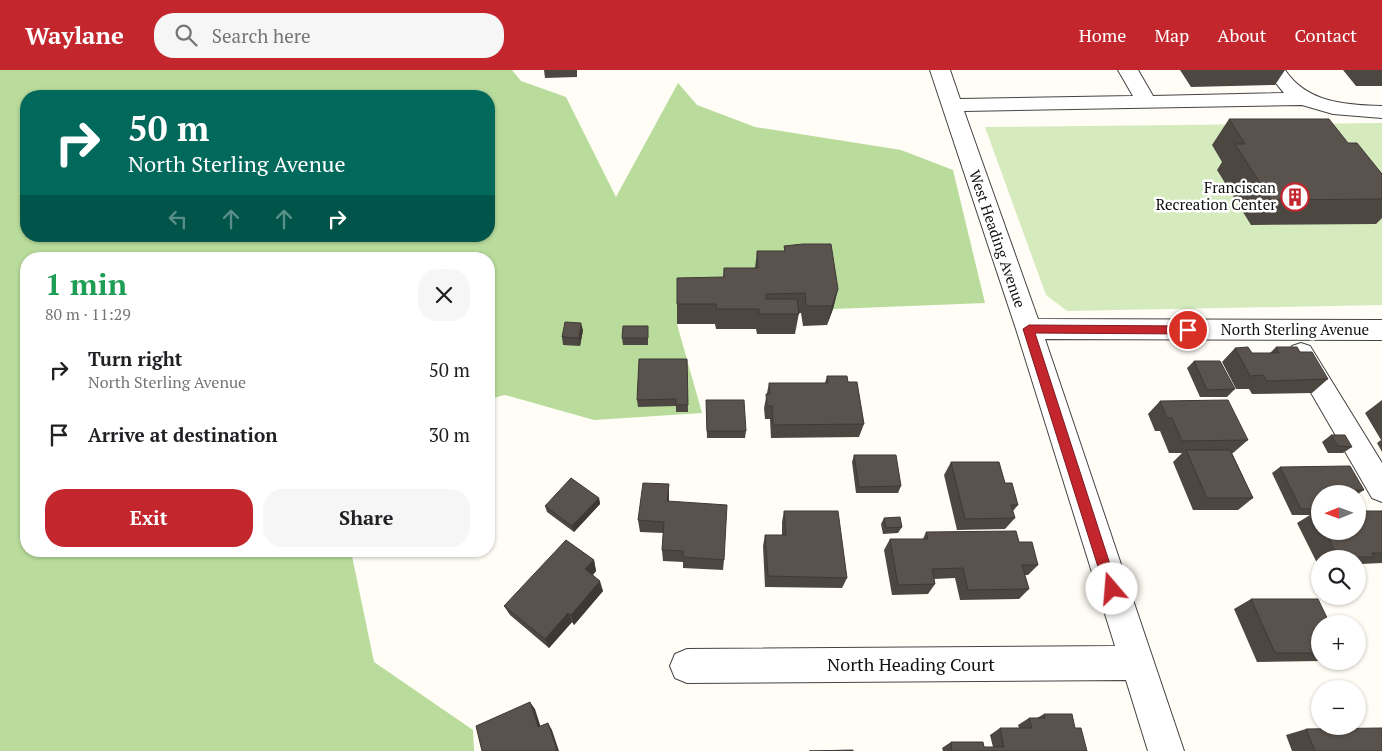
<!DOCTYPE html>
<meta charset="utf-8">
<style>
:root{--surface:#fff;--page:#f6f6f6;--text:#202124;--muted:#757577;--accent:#c4262e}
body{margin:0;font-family:"PT Serif",serif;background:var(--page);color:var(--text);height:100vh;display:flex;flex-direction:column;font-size:19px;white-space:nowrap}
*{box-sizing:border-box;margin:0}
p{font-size:16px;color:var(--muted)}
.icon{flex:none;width:28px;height:28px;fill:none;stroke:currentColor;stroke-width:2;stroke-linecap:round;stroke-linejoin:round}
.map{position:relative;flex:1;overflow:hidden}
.sheet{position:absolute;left:20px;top:182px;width:475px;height:305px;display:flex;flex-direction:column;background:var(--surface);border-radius:20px;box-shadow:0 1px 4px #0004}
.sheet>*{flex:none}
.banner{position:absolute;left:20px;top:20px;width:475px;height:152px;border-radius:20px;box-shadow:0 1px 4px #0004;background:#00695c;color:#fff;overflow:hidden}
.needle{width:32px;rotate:269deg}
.controls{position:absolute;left:1311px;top:415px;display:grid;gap:10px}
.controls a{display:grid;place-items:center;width:55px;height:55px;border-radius:50%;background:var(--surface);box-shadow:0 1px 4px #0004;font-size:25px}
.pin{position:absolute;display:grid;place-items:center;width:42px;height:42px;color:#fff;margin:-21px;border:2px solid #fff;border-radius:50%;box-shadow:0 1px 5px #0007}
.me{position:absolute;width:55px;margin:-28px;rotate:342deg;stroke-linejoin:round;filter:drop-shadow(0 0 4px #0008)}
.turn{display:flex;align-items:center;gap:18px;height:105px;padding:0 25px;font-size:22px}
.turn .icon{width:65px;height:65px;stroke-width:2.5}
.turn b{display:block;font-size:35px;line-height:42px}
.lanes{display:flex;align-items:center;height:48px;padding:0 25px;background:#0003;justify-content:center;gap:25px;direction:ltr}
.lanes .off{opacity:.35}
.round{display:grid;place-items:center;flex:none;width:52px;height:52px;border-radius:20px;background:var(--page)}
.head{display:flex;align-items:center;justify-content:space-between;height:85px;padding:0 25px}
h1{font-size:30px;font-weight:700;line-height:38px;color:#1e9e55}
.button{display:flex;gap:10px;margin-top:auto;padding:10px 25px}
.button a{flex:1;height:58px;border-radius:20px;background:var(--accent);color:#fff;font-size:20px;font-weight:700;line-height:58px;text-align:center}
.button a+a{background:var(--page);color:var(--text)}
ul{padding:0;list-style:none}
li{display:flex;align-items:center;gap:15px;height:65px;padding:0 25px}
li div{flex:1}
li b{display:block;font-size:19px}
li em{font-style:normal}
header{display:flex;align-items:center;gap:30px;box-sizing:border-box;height:70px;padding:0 25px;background:var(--accent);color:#fff}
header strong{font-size:24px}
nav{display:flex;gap:28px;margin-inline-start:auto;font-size:18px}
.search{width:350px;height:45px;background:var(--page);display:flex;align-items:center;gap:12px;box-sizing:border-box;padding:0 18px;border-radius:20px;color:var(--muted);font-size:19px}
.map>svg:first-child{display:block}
.green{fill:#d5ebbd}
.forest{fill:#b9dc9c;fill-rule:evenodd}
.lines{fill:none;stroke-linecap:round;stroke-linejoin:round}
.minor-casing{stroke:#444;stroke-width:2}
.minor{fill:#fff;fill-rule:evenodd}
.wall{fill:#4d4742}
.shaded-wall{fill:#3f3936}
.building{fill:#5a524d;stroke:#3f3936}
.route{fill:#c4262e;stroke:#7f191e}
.labels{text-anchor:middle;stroke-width:5;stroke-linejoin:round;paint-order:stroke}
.poi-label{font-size:15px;fill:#111;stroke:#fff;text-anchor:end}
.street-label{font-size:15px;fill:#111;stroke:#fff}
.near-street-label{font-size:18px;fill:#111;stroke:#fff}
</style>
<header>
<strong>Waylane</strong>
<div class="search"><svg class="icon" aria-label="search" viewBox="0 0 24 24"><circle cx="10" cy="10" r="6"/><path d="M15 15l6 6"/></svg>Search here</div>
<nav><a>Home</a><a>Map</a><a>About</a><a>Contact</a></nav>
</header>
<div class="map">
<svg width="1382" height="681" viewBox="0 0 1382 681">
<rect width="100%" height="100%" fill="#fffdf5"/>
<path class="green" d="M1382 53V235L1067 241 1046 225 985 57Z"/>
<path class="forest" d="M0 0H512L521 11 566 27 616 127 678 13 697 35 755 57 901 80 953 100 985 233 833 239 678 228 677 254 702 343 594 350 505 325 489 329V189H26V481H351L374 592 473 660 474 681H0ZM26 26H489V166H26Z"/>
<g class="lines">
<g class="minor-casing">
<path id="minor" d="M930 0H950L960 29 1133 26 1118 0H1138L1153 26 1284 23 1265 0H1285C1307 33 1346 35 1382 36V48L1333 44 1302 35 964 41 1038 249 1382 250V270L1045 269 1184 681H1148L1126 610 687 613 675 608 670 596 675 584 687 579 1115 576 1016 259Z
M1301 273 1310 276 1382 393V432L1372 428 1288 283 1292 276Z"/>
</g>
<use href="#minor" class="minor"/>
</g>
<path class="wall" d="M544 0H577V7L545 8Z
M1180 0H1285L1275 15 1191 17Z
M1343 0H1382V16H1356Z
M1229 49 1348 73 1382 104V148L1376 154 1251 155 1217 100 1222 92 1212 75Z
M784 176 838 219 833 239 827 255 803 256 801 243H799L795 264H757L756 259H716L715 254H677V234L723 207 724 198H755L757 181H784Z
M648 256V275H623L622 268Z
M583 260 580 276 563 275 562 267Z
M1276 277 1300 282 1328 309 1312 323 1252 324 1249 319H1236L1222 292 1235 278 1252 283H1270Z
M687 289 688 342H676V336L638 337 637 330Z
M1194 291 1235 319 1227 327H1200L1187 298Z
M827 306 848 312 864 354 859 367 771 368 770 349H765L764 338 769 313H825Z
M1382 330V382L1377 373 1381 370 1365 343Z
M1160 331 1248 370 1233 383H1232L1253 428 1238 440H1193L1173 392 1182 383H1169L1160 361H1155L1148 344Z
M706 337 746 361 745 368H707Z
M1331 365 1352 377 1343 383H1328L1322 372Z
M854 385 901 416 898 423H856L852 392Z
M951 392 1005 413 1018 435 1013 441 1015 448 1005 459 957 460 944 405Z
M1280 397 1364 420 1358 424H1320V461H1358L1382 441V493L1361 494 1358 495V489H1320V497H1319L1297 453 1310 445H1292L1272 403Z
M669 426V431L724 490 723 500 683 498V492L663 491 662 480 663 463 640 462 638 450Z
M599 428 600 434 574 462 547 442 545 436Z
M784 441 847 508 842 518 765 517 763 476 765 465H782V452Z
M884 448 902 457 898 463 883 464 881 454Z
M926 462 1019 472 1038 495 1028 505H1025L1029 519 1019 529 960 530 955 508 934 509 935 514 928 524 892 525 884 480 890 469H923Z
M594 490 596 501 593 505 603 521 574 555 572 552 549 578 510 545 504 536Z
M1251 529 1320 554V591L1257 592 1234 539Z
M1044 644 1075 658 1087 681H943L942 678 951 672 984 677H993L990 665 1000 658H1019L1018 655 1029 648H1037Z
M1306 659 1382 681H1292L1286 665Z"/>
<path class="shaded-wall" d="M838 219 833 239 827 255 832 236Z
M581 253 583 260 580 276 579 268Z
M669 414V426L667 443V431Z
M599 428 600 434 574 462 572 456Z
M594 490 596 501 588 509 585 499Z
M600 511 603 521 574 555 571 545Z
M568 543 572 552 549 578 545 569Z
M530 632 535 639 543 664 538 657Z
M548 653 552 660 559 681H557Z"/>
<path class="building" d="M1229 49H1329L1348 73H1357L1382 104V129L1271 130 1235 74H1245Z
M803 174H831L838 219 832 236H806L805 223 766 224V229H797L799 244H759V239H716V234H677V208L724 207V198H758L757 181H785L784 176Z
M565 252 581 253 579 268 562 267Z
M623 256H648V268H622Z
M1248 277 1252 283H1279L1276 277H1297L1300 282H1312L1328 309 1267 311 1263 305 1250 306 1235 278Z
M639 289H687L688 335H676V329L637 330Z
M1194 291H1220L1235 319 1207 320Z
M827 306H847L848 312H857L864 354 773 355 772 336H767L766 324H770L769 313H828Z
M706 330H744L746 361H707Z
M1228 330 1248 370 1182 371 1172 348H1167L1160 331Z
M1331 365H1345L1352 377 1338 376Z
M1186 380H1230L1253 428H1207Z
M854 385H896L901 416 859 417Z
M951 392H999L1005 413H1012L1018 435H1011L1015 448 965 449Z
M1350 396 1364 420H1350L1353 424H1320V439H1301L1280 397Z
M571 408 599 428 572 456 545 436Z
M643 413 669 414 667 431 727 435 724 490 683 487V481L662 480 664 452 638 450Z
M1358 432 1361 438H1358Z
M784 441H838L847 508 768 506 765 465H786Z
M1315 441H1320V452Z
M1358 441H1382V483H1372L1374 487H1338L1325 461H1358Z
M900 447 902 457 886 458 884 448Z
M1016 461 1019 472H1032L1038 495H1022L1029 519 968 520 963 498 932 499 935 514 898 515 890 469H928L926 462Z
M566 470 594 490 585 499 600 511 571 545 568 543 545 569 504 536Z
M1251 529H1318L1330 554H1320V583H1275Z
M530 632 538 657 548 653 557 681H482L476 656Z
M1044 644H1072L1075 658H1081L1087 681H952L951 672H983L984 677H1004L1000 658H1032L1029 648H1045Z
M1382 658V681H1315L1306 659Z
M853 680V681H809Z"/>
<path class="route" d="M1029 255 1188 256 1193 260 1188 264 1035 263 1118 519 1116 523 1112 525 1107 523 1105 519 1023 259Z"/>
<defs>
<g id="building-ring" transform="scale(1.4375)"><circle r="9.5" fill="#fff" stroke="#c4262e" stroke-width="1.5"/><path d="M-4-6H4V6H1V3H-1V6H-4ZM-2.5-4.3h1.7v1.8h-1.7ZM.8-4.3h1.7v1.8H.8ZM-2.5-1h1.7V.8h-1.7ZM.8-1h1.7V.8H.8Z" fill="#c4262e"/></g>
</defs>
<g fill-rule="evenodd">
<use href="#building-ring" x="1295" y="127"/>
</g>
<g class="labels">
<g class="poi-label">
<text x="1276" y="123">Franciscan<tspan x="1276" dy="17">Recreation Center</tspan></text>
</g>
<g class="street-label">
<text transform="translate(997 169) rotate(71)" y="5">West Heading Avenue</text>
<text x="1295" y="265">North Sterling Avenue</text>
</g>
<g class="near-street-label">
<text x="911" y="601">North Heading Court</text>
</g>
</g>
</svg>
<div class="controls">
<a><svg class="needle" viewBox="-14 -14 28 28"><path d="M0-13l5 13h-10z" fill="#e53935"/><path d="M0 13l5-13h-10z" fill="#757577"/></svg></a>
<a><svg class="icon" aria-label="search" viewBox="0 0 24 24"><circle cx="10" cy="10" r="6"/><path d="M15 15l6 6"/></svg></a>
<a>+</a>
<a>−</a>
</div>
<div class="pin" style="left:1188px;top:260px;background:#d93025"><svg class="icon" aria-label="arrive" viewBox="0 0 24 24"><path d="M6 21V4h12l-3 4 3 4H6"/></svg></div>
<svg class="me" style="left:1112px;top:519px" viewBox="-20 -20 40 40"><circle r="19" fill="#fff"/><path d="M0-13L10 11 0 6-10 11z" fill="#c4262e"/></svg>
<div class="banner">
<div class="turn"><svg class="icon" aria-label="right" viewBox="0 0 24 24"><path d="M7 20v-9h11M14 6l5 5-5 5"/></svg><div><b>50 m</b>North Sterling Avenue</div></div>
<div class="lanes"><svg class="icon off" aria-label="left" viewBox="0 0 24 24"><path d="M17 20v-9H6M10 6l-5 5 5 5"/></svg><svg class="icon off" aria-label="ahead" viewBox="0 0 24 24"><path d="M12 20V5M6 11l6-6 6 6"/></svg><svg class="icon off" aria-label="ahead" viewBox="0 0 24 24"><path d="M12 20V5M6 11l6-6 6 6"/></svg><svg class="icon" aria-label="right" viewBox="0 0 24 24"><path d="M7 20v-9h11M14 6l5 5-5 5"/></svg></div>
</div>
<section class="sheet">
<div class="head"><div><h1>1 min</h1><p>80 m · 11:29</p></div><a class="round"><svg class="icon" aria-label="close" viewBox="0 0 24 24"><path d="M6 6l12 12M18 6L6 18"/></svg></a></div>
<ul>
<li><svg class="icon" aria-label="right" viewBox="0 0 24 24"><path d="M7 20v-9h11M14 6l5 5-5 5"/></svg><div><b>Turn right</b><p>North Sterling Avenue</p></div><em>50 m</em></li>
<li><svg class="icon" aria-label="arrive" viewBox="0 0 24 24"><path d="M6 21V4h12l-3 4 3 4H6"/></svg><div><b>Arrive at destination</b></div><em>30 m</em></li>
</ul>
<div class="button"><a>Exit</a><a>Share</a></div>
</section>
</div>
